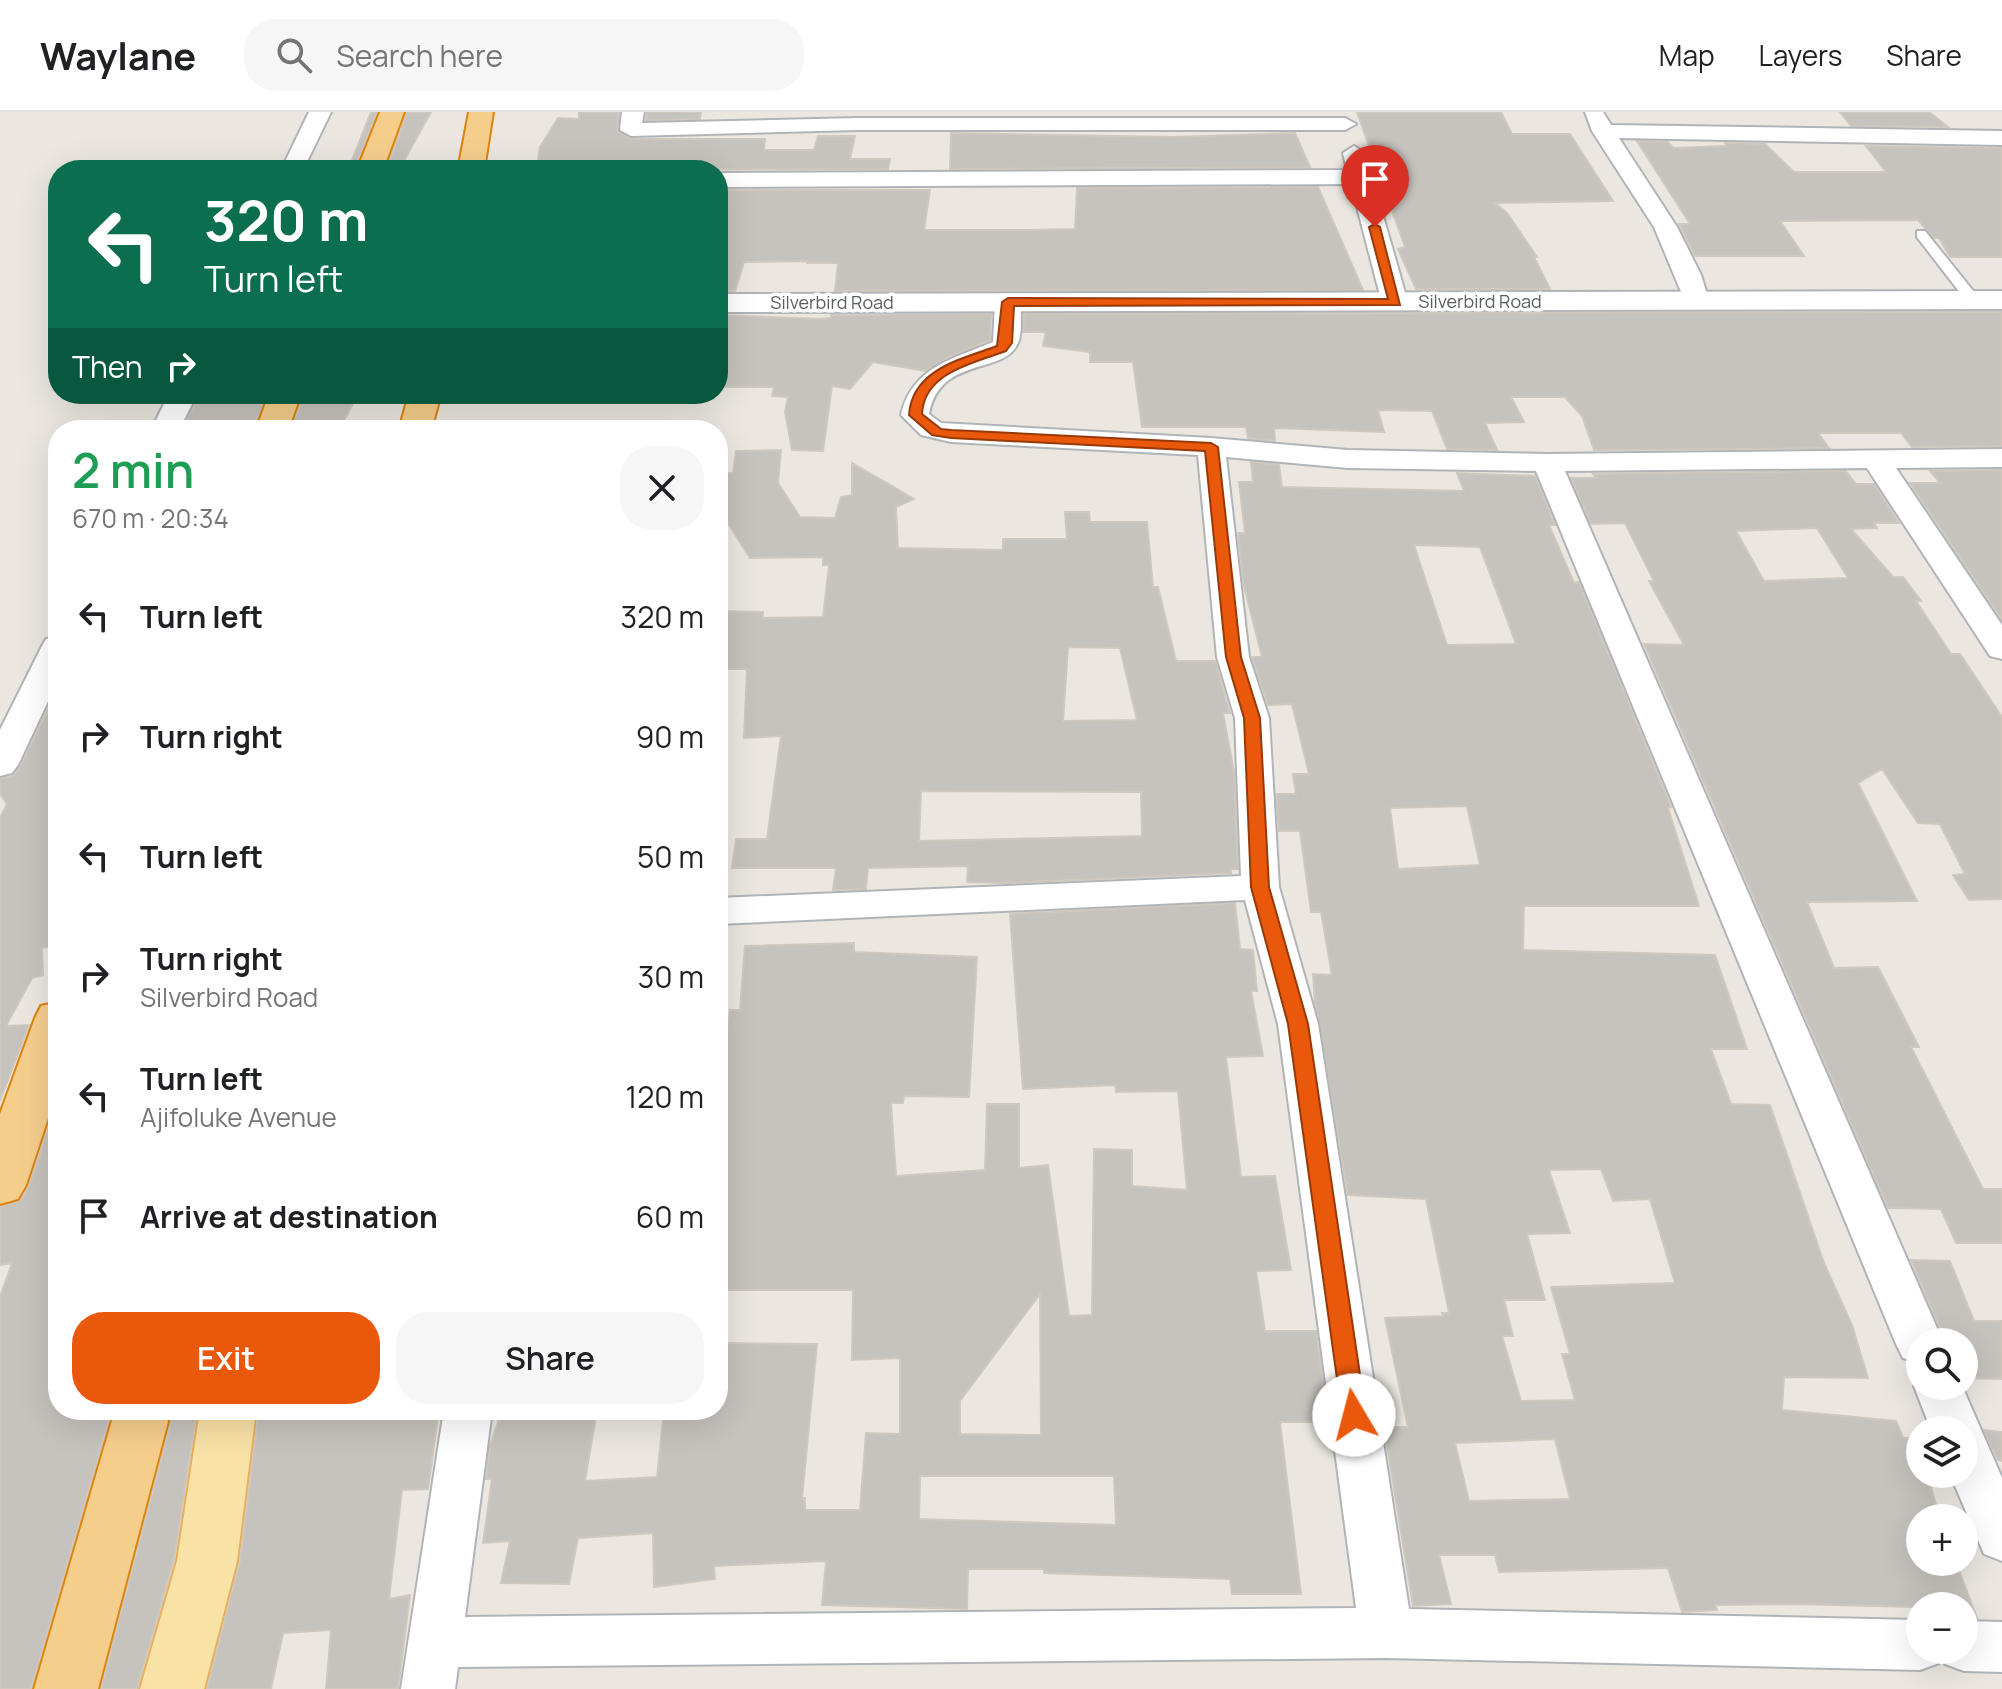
<!DOCTYPE html>
<meta charset="utf-8">
<style>
:root{--surface:#fff;--page:#f6f6f6;--text:#202124;--muted:#757577;--line:#e0e0e0;--accent:#ea580c}
body{margin:0;font-family:Manrope,sans-serif;background:var(--page);color:var(--text);height:100vh;display:flex;flex-direction:column;font-size:30px;white-space:nowrap}
*{box-sizing:border-box;margin:0}
p{font-size:26px;color:var(--muted)}
.icon{flex:none;width:44px;height:44px;fill:none;stroke:currentColor;stroke-width:2;stroke-linecap:round;stroke-linejoin:round}
.map{position:relative;flex:1;overflow:hidden}
.details{position:absolute;left:48px;top:308px;width:680px;height:1000px;display:flex;flex-direction:column;background:var(--surface);border-radius:32px;box-shadow:0 8px 32px #0002}
.details>*{flex:none}
.top-card{position:absolute;left:48px;top:48px;width:680px;height:244px;border-radius:32px;box-shadow:0 8px 32px #0002;background:#0b6e4f;color:#fff;overflow:hidden}
.controls{position:absolute;left:1906px;top:1216px;display:grid;gap:16px}
.controls a{display:grid;place-items:center;width:72px;height:72px;border-radius:50%;background:var(--surface);box-shadow:0 8px 32px #0002;font-size:40px}
.pin{position:absolute;display:grid;place-items:center;width:68px;height:68px;color:#fff;margin:-82px -34px;border-radius:50% 50% 50% 0;rotate:-45deg;box-shadow:0 0 8px #0007}
.pin .icon{rotate:45deg}
.me{position:absolute;width:88px;margin:-44px;rotate:352deg;stroke-linejoin:round;filter:drop-shadow(0 0 6px #0008)}
.turn{display:flex;align-items:center;gap:28px;height:168px;padding:0 24px;font-size:36px}
.turn .icon{width:104px;height:104px;stroke-width:2.5}
.turn b{display:block;font-size:56px;line-height:68px}
.then{display:flex;align-items:center;height:76px;padding:0 24px;background:#0003;gap:16px;font-size:30px}
.round{display:grid;place-items:center;flex:none;width:84px;height:84px;border-radius:32px;background:var(--page)}
.summary{display:flex;align-items:center;justify-content:space-between;height:136px;padding:0 24px}
h1{font-size:48px;font-weight:600;line-height:60px;color:#1e9e55}
.action{display:flex;gap:16px;margin-top:auto;padding:16px 24px}
.action a{flex:1;height:92px;border-radius:32px;background:var(--accent);color:#fff;font-size:32px;font-weight:600;line-height:92px;text-align:center}
.action a+a{background:var(--page);color:var(--text)}
ul{padding:0;list-style:none}
li{display:flex;align-items:center;gap:24px;height:120px;padding:0 24px}
li div{flex:1}
li b{display:block;font-size:30px}
li em{font-style:normal}
header{display:flex;align-items:center;gap:48px;box-sizing:border-box;height:112px;padding:0 40px;background:var(--surface);border-bottom:2px solid var(--line)}
header strong{font-size:38px}
nav{display:flex;gap:44px;margin-inline-start:auto;font-size:28px}
.search{width:560px;height:72px;background:var(--page);display:flex;align-items:center;gap:20px;box-sizing:border-box;padding:0 28px;border-radius:32px;color:var(--muted);font-size:30px}
.map>svg:first-child{display:block}
.building{fill:#c6c2bd;stroke:#cfc8bf;stroke-width:2;fill-rule:evenodd}
.lines{fill:none;stroke-linecap:round;stroke-linejoin:round}
.lane-casing{stroke:#b1b4b7;stroke-width:4}
.street-casing{stroke:#b1b4b7;stroke-width:4}
.secondary-casing{stroke:#b0b4b7;stroke-width:4}
.primary-casing{stroke:#e8af5c;stroke-width:4}
.highway-casing{stroke:#dd830e;stroke-width:4}
.lane{fill:#fff;fill-rule:evenodd}
.street{fill:#fff;fill-rule:evenodd}
.secondary{fill:#fff;fill-rule:evenodd}
.primary{fill:#f9e2a6;fill-rule:evenodd}
.highway{fill:#f6ce8c;fill-rule:evenodd}
.route{fill:#ea580c;stroke:#983908;stroke-width:2}
.labels{text-anchor:middle;stroke-width:7;stroke-linejoin:round;paint-order:stroke}
.far-street-label{font-size:18px;fill:#595d60;stroke:#fff}
</style>
<header>
<strong>Waylane</strong>
<div class="search"><svg class="icon" aria-label="search" viewBox="0 0 24 24"><circle cx="10" cy="10" r="6"/><path d="M15 15l6 6"/></svg>Search here</div>
<nav><a>Map</a><a>Layers</a><a>Share</a></nav>
</header>
<div class="map">
<svg width="2002" height="1577" viewBox="0 0 2002 1577">
<rect width="100%" height="100%" fill="#ebe7e0"/>
<path class="building" d="M371 0H377L355 56H349Z
M407 0H431L400 56H387Z
M579 0H619L617 19 631 27H765L764 38H814L818 24H855L850 47H890L888 57 544 58 546 53H537L540 35 558 6 579 7Z
M647 0H701L700 7 646 8Z
M1357 0H1501L1512 22H1570L1613 89 1495 91 1507 101 1537 145H1534L1550 177H1416L1398 137 1405 135Z
M1840 0H1929L1948 15 1851 14Z
M951 21 1174 25 1295 21 1310 55 950 57Z
M1637 29 1668 30 1673 36 1727 34 1725 31 1765 32 1794 60H1886L1866 34 2002 36V145H1950L1939 126H1934L1918 108 1780 109 1804 144H1695L1679 112H1690Z
M1318 75 1363 178 835 179 838 151H807V149L744 150 735 179H718V78H930L924 118H1028L1075 117 1077 76Z
M2002 200V334L1912 335 1901 321H1818L1829 336 1594 338 1582 304 1565 285H1511L1524 310 1485 311 1497 338 1447 337 1432 299 1378 298 1384 320 1274 316 1275 329 1248 326 1246 315H1142L1133 250H1090V240L1043 234 1046 220H1023L1024 202Z
M991 202 990 228 948 245 925 259 873 250 850 277 832 274 823 339 792 338 785 300 788 285 772 284 774 275H718V203L820 207 831 206V203Z
M200 282H266L253 318H182Z
M304 282H358L339 318H291Z
M781 338 778 371 800 405 835 406 841 385 852 383V351L914 387 896 395 898 436 1003 438V427H1067L1065 400H1089L1090 410H1147L1153 475H1158L1176 549H1215L1230 601H1223L1234 660 1238 757H1231V761L1007 771 967 770 968 754 868 756 866 777 833 778 836 756H732L736 727H767L781 624 744 626 747 557H718L721 499 763 500V506L823 505 829 453H823V445L750 446 719 397 725 361H733L736 339ZM1068 535 1120 536 1137 608 1063 609ZM921 679 1141 680 1142 724 919 729Z
M1251 350 1279 353 1282 375 1464 379 1457 361 1535 364 1555 413H1549L1574 471 1579 470 1671 695 1668 696 1699 794H1524L1523 838 1715 843 1747 937H1711L1731 992 1770 993 1824 1151 1852 1213 1868 1266 1784 1265 1782 1298 1896 1309 1903 1326H1912L1920 1345V1362H1927L1940 1406H1920V1450H1956L1977 1506H1964V1494H1920V1505L1916 1495 1793 1492 1715 1493 1717 1498 1682 1500 1668 1456 1499 1460 1495 1443H1439L1451 1492 1413 1494 1384 1315H1408L1385 1206 1443 1204 1442 1201H1449L1426 1087 1348 1083 1315 891 1313 862 1332 863 1321 800H1311L1300 719H1279L1276 682H1296L1293 662H1309L1292 592 1268 593 1252 545H1262L1244 474 1238 421H1245L1239 370H1253ZM1414 433 1480 435 1516 532 1447 533ZM1467 694 1480 753 1398 757 1390 696ZM1601 1057 1613 1089 1650 1087 1675 1171 1551 1175 1570 1242H1562L1575 1288 1521 1289 1502 1224H1513L1504 1188H1545L1527 1122 1570 1121 1549 1058ZM1555 1327 1570 1387 1469 1389 1455 1331Z
M2002 358V508L1910 371H1940L1930 359Z
M1846 359 1856 372H1874L1899 411H1874L1877 416 1851 417 1893 465H1903L1921 489H1916L1951 542H1960L2002 605V787L1969 788 1953 763 1965 762 1940 712 1918 711 1882 657 1858 671 1917 789 1807 790 1834 856 1878 855 1919 935H1911L1983 1077H2002V1131H1956L1941 1097 1888 1096 1644 532 1684 533 1649 469H1654L1625 411 1591 412 1571 366H1596L1593 362ZM1817 416 1848 466 1764 469 1736 419Z
M52 589H58V812L53 834 42 836 43 863 32 866 6 914 29 913 0 989V706L7 692 0 682V667L13 664 20 655Z
M1235 791 1240 837 1253 838 1257 879H1251L1263 944 1226 945 1241 1065 1275 1064 1291 1158 1256 1159 1265 1219H1316L1328 1310H1280L1301 1482H1232L1230 1467 1044 1461V1457H968L967 1497 822 1493 826 1449 714 1454 715 1467 654 1475 653 1421 578 1426 569 1472 501 1471 510 1429 483 1431 492 1367H486L490 1334 500 1304 515 1305 517 1298H597L585 1369 657 1365 664 1298H718V1231L817 1232 802 1386H805V1398H860L866 1321 900 1322V1246L852 1248 853 1178H718V1092L722 1060H718V963L722 939H725L730 898H740L745 834 854 831V840L977 845 969 985 904 984 903 991H891L896 1064 985 1058 987 992H1019V1056L1048 1053 1069 1204 1092 1203 1094 1037 1132 1038V1074L1187 1078 1178 979 1116 980 1115 973 1023 977 1010 802ZM1040 1182 1041 1323 960 1322V1289ZM920 1364H1114L1116 1413 919 1407Z
M58 998V1298H112L31 1577H0V1185L12 1151 0 1153V1095L21 1088 29 1074 54 999Z
M1911 1148 1950 1149 1974 1209H2002V1267L1964 1266V1230H1946Z
M174 1298H197L174 1448 137 1577H101Z
M259 1298H285L283 1304H291L290 1306 381 1304 383 1300 439 1298 428 1377 402 1378 389 1487 410 1483 398 1577H326L331 1518 283 1521 271 1577H207L240 1449Z
M1984 1318 2002 1320V1349L1998 1348Z"/>
<g class="lines">
<g class="lane-casing">
<path id="lane" d="M1917 119H1925L1978 185V191H1968L1917 125Z"/>
</g>
<g class="street-casing">
<path id="street" d="M309 0H331L303 58H281Z
M622 0H644L642 11 858 6H1345L1356 12 1345 18H858L631 24 620 18Z
M1585 0H1603L1611 13 2002 19V33L1619 26 1677 115 1701 163 1709 189 1705 194H1687L1654 115 1592 19Z
M1354 34 1365 41 1408 191 1404 196H1386L1382 191 1351 72 718 75V61L1347 58 1343 41Z
M1008 182 1017 185 1021 190C1020 203 1023 222 1017 233 1002 263 940 244 929 302L941 311 1211 326 1348 338 1547 342 2002 337V355L1896 356 2002 513V547L1990 544 1867 356 1565 359 1943 1230H1920V1251L1903 1246 1896 1232 1536 359 1348 356 1226 345 1249 545 1269 606 1279 775 1318 912 1409 1497 1920 1508V1538H1964V1509L2002 1510V1560L1964 1559 1945 1552 1942 1545 1939 1551 1920 1558 1386 1546 458 1555 455 1577H401L444 1298H492L465 1505 1356 1496 1278 912 1245 788 718 812V786L1241 764 1235 606 1217 545 1198 343 951 330 921 323 901 303C912 255 953 247 993 230L995 190 999 185Z
M169 282H197L179 318H151Z
M58 524V568L18 653 12 661 0 664V618L42 534 46 527Z
M1920 1262V1274H1962L2002 1366V1449L1984 1442 1950 1362H1964V1318H1931L1914 1274Z"/>
</g>
<g class="secondary-casing">
<path id="secondary" d="M2002 179V197L718 200V182Z"/>
</g>
<g class="primary-casing">
<path id="primary" d="M200 1298H256L237 1449 204 1577H140L177 1449Z"/>
</g>
<g class="highway-casing">
<path id="highway" d="M380 0H404L383 58H357Z
M469 0H493L484 58H458Z
M269 282H301L288 318H256Z
M409 282H441L431 318H399Z
M58 890V976L26 1073 18 1087 0 1092V1002L35 906 41 894Z
M115 1298H171L98 1577H34Z"/>
</g>
<use href="#lane" class="lane"/>
<use href="#street" class="street"/>
<use href="#secondary" class="secondary"/>
<use href="#primary" class="primary"/>
<use href="#highway" class="highway"/>
</g>
<path class="route" d="M1375 112 1380 115 1400 193 1014 194 1012 231 1006 239C974 251 924 260 922 302L941 317 951 318 1211 331 1218 335 1241 545 1260 606 1269 775 1308 912 1366 1303 1362 1310 1354 1313 1346 1310 1342 1303 1288 912 1251 775 1244 606 1226 545 1205 339 951 326 932 323 909 303C912 257 962 247 997 234L1002 190 1008 186 1388 187 1369 115Z"/>
<g class="labels">
<g class="far-street-label">
<text x="1480" y="196">Silverbird Road</text>
<text x="832" y="197">Silverbird Road</text>
</g>
</g>
</svg>
<div class="controls">
<a><svg class="icon" aria-label="search" viewBox="0 0 24 24"><circle cx="10" cy="10" r="6"/><path d="M15 15l6 6"/></svg></a>
<a><svg class="icon" aria-label="layers" viewBox="0 0 24 24"><path d="M12 4l9 5-9 5-9-5zM3 14l9 5 9-5"/></svg></a>
<a>+</a>
<a>−</a>
</div>
<div class="pin" style="left:1375px;top:115px;background:#d93025"><svg class="icon" aria-label="arrive" viewBox="0 0 24 24"><path d="M6 21V4h12l-3 4 3 4H6"/></svg></div>
<svg class="me" style="left:1354px;top:1303px" viewBox="-20 -20 40 40"><circle r="19" fill="#fff"/><path d="M0-13L10 11 0 6-10 11z" fill="#ea580c"/></svg>
<div class="top-card">
<div class="turn"><svg class="icon" aria-label="left" viewBox="0 0 24 24"><path d="M17 20v-9H6M10 6l-5 5 5 5"/></svg><div><b>320 m</b>Turn left</div></div>
<div class="then">Then<svg class="icon" aria-label="right" viewBox="0 0 24 24"><path d="M7 20v-9h11M14 6l5 5-5 5"/></svg></div>
</div>
<section class="details">
<div class="summary"><div><h1>2 min</h1><p>670 m · 20:34</p></div><a class="round"><svg class="icon" aria-label="close" viewBox="0 0 24 24"><path d="M6 6l12 12M18 6L6 18"/></svg></a></div>
<ul>
<li><svg class="icon" aria-label="left" viewBox="0 0 24 24"><path d="M17 20v-9H6M10 6l-5 5 5 5"/></svg><div><b>Turn left</b></div><em>320 m</em></li>
<li><svg class="icon" aria-label="right" viewBox="0 0 24 24"><path d="M7 20v-9h11M14 6l5 5-5 5"/></svg><div><b>Turn right</b></div><em>90 m</em></li>
<li><svg class="icon" aria-label="left" viewBox="0 0 24 24"><path d="M17 20v-9H6M10 6l-5 5 5 5"/></svg><div><b>Turn left</b></div><em>50 m</em></li>
<li><svg class="icon" aria-label="right" viewBox="0 0 24 24"><path d="M7 20v-9h11M14 6l5 5-5 5"/></svg><div><b>Turn right</b><p>Silverbird Road</p></div><em>30 m</em></li>
<li><svg class="icon" aria-label="left" viewBox="0 0 24 24"><path d="M17 20v-9H6M10 6l-5 5 5 5"/></svg><div><b>Turn left</b><p>Ajifoluke Avenue</p></div><em>120 m</em></li>
<li><svg class="icon" aria-label="arrive" viewBox="0 0 24 24"><path d="M6 21V4h12l-3 4 3 4H6"/></svg><div><b>Arrive at destination</b></div><em>60 m</em></li>
</ul>
<div class="action"><a>Exit</a><a>Share</a></div>
</section>
</div>
